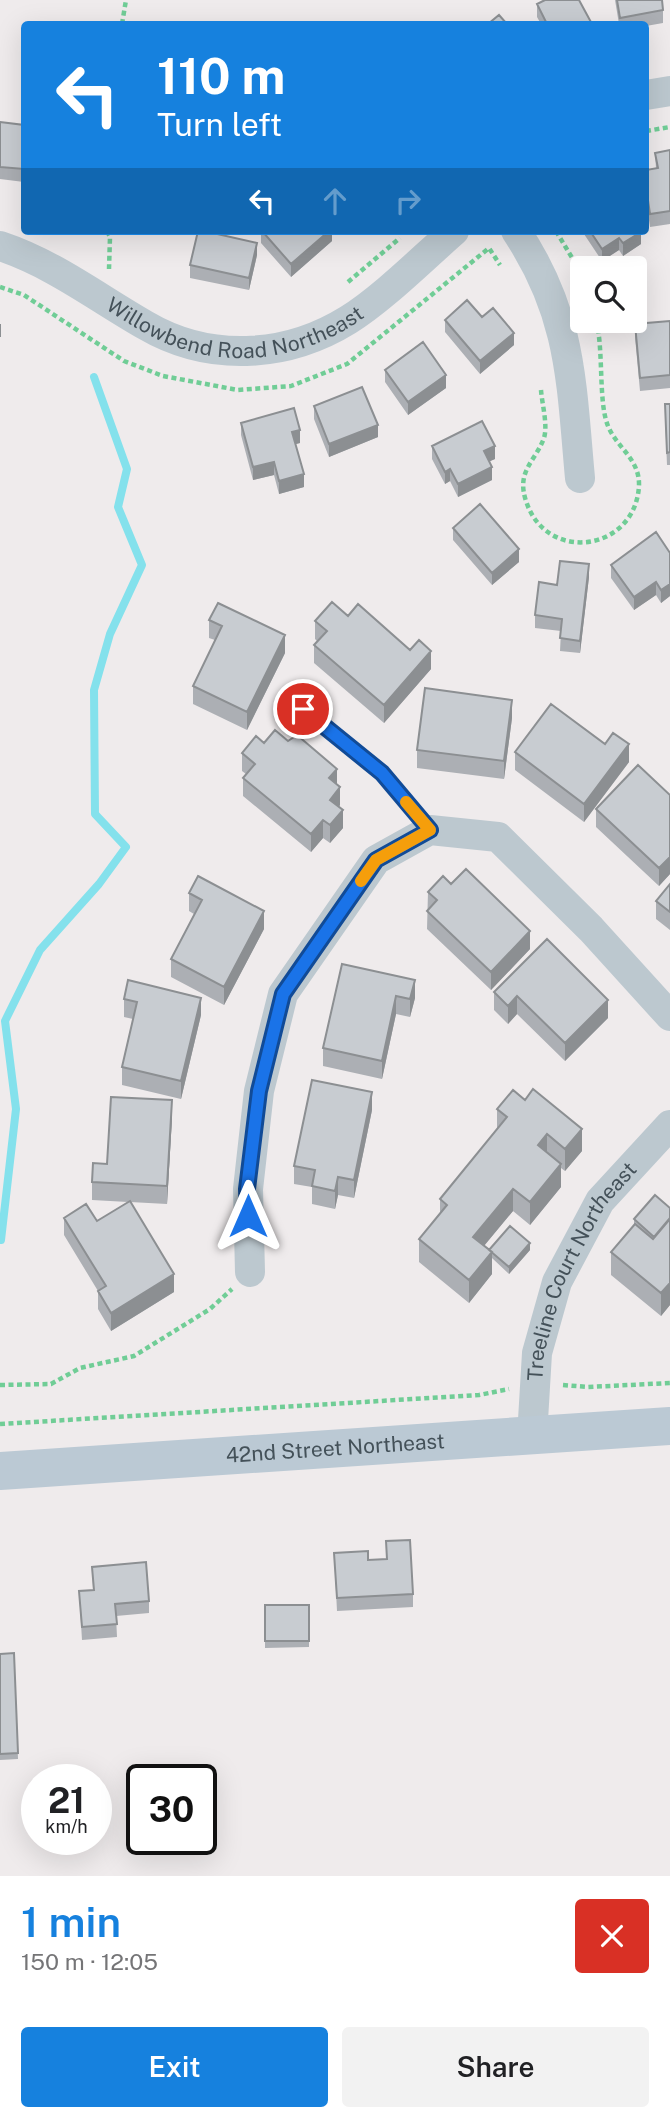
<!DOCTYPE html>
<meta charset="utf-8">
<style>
:root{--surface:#fff;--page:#f2f2f2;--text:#202124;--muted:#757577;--accent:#1681de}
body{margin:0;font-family:"Public Sans",sans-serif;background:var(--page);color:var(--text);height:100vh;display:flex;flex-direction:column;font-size:26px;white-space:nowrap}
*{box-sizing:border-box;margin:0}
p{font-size:23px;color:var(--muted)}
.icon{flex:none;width:38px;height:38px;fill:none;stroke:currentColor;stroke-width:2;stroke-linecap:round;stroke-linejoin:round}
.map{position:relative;height:1876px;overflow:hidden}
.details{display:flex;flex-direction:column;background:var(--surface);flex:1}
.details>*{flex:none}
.hud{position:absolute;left:21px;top:21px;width:628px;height:214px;border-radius:7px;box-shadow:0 7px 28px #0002;background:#1681de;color:#fff;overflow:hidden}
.tools{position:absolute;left:570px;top:256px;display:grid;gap:14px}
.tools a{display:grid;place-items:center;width:77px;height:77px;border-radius:7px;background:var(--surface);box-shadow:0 7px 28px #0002;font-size:35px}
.speed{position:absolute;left:21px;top:1764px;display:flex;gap:14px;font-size:35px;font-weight:700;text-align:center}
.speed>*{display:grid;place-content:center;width:91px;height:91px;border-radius:50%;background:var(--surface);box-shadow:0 7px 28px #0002;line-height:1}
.speed small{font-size:18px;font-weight:400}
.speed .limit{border:4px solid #111;border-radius:10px;background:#fff;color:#111}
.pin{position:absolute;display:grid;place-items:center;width:60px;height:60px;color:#fff;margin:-30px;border:4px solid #fff;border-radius:50%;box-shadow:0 2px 7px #0007}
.me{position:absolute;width:77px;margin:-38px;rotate:0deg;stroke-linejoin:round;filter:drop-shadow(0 0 5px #0008)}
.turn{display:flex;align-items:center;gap:24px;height:147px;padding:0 21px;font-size:32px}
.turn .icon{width:91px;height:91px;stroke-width:2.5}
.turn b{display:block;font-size:49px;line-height:60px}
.lanes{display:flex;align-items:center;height:66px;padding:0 21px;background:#0003;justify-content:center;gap:35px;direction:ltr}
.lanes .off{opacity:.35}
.round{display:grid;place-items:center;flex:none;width:74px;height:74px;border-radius:7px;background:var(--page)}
.head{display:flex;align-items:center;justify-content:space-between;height:119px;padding:0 21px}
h1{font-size:42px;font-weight:600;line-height:52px;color:var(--accent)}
.cta{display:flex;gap:14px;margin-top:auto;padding:14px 21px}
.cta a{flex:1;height:80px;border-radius:7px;background:var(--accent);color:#fff;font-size:28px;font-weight:600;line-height:80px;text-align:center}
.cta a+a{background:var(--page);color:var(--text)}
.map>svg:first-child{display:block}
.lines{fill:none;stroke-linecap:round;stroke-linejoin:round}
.stream{stroke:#84e1ec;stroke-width:8}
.path{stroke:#70cd96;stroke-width:4.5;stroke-dasharray:5 3.5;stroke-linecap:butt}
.lane{stroke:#bcc8cf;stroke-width:16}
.street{stroke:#bcc8cf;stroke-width:30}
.secondary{stroke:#bbc9d4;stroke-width:38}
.wall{fill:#acafb4}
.shaded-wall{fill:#8c8f92}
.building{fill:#c8ccd1;stroke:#8c8f92;stroke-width:2}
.route-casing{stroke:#114b97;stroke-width:18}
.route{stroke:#1a73e8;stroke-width:12}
.slow{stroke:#f59e0b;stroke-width:12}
.labels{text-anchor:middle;stroke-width:5;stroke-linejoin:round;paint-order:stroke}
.street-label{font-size:21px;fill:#445159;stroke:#fff}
</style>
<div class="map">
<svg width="670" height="1876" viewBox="0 0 670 1876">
<rect width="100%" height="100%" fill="#efebec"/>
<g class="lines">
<path class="stream" d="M1 1240 16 1109 5 1021 40 950 99 884 126 847 95 814 94 690 110 634 142 565 118 507 127 469 94 377"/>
<path class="path" d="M122 24 126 0
M646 131 670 127
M107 231 110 237 109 269
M556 231 583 276
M348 282 400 238
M0 287 24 295 124 361 163 376 238 390 291 386 347 364 489 248 500 265
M541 390C542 404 548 425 544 438 535 462 516 471 526 501 546 564 635 552 639 486 640 459 617 448 608 426 598 402 604 350 596 320
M0 1385 51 1384 80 1368 134 1356 210 1309 232 1289
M563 1385 588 1387 670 1383
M0 1424 479 1395 509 1389"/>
<path class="lane" d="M303 709 382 773 430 830"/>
<g class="street">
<path d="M646 95 670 91"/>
<path d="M516 231C572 315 571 381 580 478"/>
<path id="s1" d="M0 246C54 264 96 297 145 325 208 362 285 359 348 320 382 299 423 258 454 231"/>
<path d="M250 1272 248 1189 259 1091 283 994 376 860 430 830 498 837 591 929 670 1016"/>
<path id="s2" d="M532 1437 537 1353 557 1282 600 1201 670 1125"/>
</g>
<path class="secondary" id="s3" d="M0 1471 670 1426"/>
</g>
<path class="wall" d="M615 0H662L663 10V23L646 26V24H619Z
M537 4 592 24H541L537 17Z
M0 122 24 125V182L0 179Z
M670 150V224L650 227 646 200V170L656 168 655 153Z
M261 231H332V241L291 277 261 243Z
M582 231H641V244L623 256 619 250 602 261Z
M257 255 249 290 190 278V265Z
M482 317 514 345 480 374 445 332V320Z
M670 321V388L640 391 635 337V324Z
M385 370 446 388 408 415 385 382Z
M670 404V465H667L665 416Z
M314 406 378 437 329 457 314 419Z
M241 423 300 443 295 444 304 487 279 494 274 475 253 480 241 435Z
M432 446 495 459 489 461 492 480 458 497 450 481 445 484 432 459Z
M453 528 519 562 492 585 453 540Z
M670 553V596L661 603 656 595 634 610 611 578V565Z
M589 577 580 653 560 651 561 631 535 628V615L557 585Z
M348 616 431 669 384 723 314 663V645L318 642 315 639V621Z
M209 620 285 653 247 730 193 704V686L215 640 209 638Z
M512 718 504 779 417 768V750Z
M264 743 337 784 340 805 339 807 343 828 330 843 323 838 311 852 243 796V778L246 774 242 771V753Z
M605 744 629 762 584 822 515 770V752Z
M670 795V874L659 886 596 827V809Z
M451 884 530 949 491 990 427 929 428 892Z
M670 884V930L656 919V901Z
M189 893 264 929 224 1005 171 977V959L194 914 189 911Z
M547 939 608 1018 565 1061 517 1014 508 1024 494 1010V992Z
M342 964 415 998 410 1017 396 1014 382 1079 323 1066V1048Z
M124 999 201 1015 181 1099 122 1085V1067L133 1019 124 1017Z
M497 1109 582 1151 565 1171 561 1168V1187L530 1225 513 1211 484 1246 489 1250H530L509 1274 492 1258V1274L469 1303 419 1262V1239L440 1214V1199L497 1129Z
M372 1110 354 1198 338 1195 335 1209 312 1204V1187L294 1184V1166Z
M172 1118 167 1204 130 1202 174 1292 111 1331 98 1309V1291L64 1235V1218L97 1221 128 1202 92 1200V1182L107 1164Z
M670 1208V1305L661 1316 611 1275V1252L634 1225V1219Z
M386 1541 413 1594V1607L337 1611 334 1553 368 1560 387 1559Z
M92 1567 149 1601V1613L116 1616 117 1637 82 1640 79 1591 93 1590Z
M265 1605H309V1647L265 1648Z
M14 1653 18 1759 0 1760V1654Z"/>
<path class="shaded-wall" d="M329 231H332V241L291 277V264Z
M641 232V244L623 256V243Z
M619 238V250L602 261V249Z
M257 243V255L249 290V278Z
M0 324H1V337H0Z
M514 333V345L480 374V361Z
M446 375V388L408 415V402Z
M378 425V437L329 457V444Z
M300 430V443L292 445V432Z
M495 446V459L484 464V451Z
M274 462V475L253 480V467Z
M492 467V480L458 497V484Z
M450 469V481L445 484V472Z
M304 474V487L279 494V481Z
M519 549V562L492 585V573Z
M589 564V577L580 653V641Z
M656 582V595L634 610V597Z
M670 584V596L661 603V590Z
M285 635V653L247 730V712Z
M431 651V669L384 723V705Z
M512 700V718L504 779V761Z
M629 744V762L584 822V804Z
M337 769V786L329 778Z
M340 787V805L330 818V800Z
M343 810V828L330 843V825Z
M323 820V838L311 852V834Z
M670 857V874L659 886V868Z
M264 911V929L224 1005V987Z
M530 931V949L491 990V972Z
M415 980V998L410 1017V999Z
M396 996V1014L382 1079V1061Z
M517 996V1014L508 1024V1006Z
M201 998V1015L181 1099V1081Z
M608 1000V1018L565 1061V1043Z
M372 1092V1110L354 1198V1180Z
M172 1100V1118L167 1204V1186Z
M582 1129V1151L565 1171V1149Z
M547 1134V1157L538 1145Z
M561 1164V1187L530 1225V1202Z
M338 1177V1195L335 1209V1191Z
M513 1189V1211L473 1259V1237Z
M530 1243V1250L509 1274V1267Z
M492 1252V1274L469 1303V1280Z
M174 1274V1292L111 1331V1313Z
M670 1283V1305L661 1316V1293Z"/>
<path class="building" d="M545 0H579L592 24H547L537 4Z
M617 0H662L663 10 620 18Z
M499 15 507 24H488Z
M0 122 24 125V169L0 167Z
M670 150V211L650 214 646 187V170L658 168 655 153Z
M198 231H204L257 243 249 278 190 265Z
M262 231H329L291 264Z
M590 231H641V232L623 243 619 238 602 249Z
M467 300 482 317 493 308 514 333 480 361 445 320Z
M670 321V375L640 378 635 324Z
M423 342 446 375 408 402 385 370Z
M362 387 378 425 329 444 314 406Z
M665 404H670V452L667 453Z
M294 408 300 430 292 432 304 474 279 481 274 462 253 467 241 423Z
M482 421 495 446 484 451 492 467 458 484 450 469 445 472 432 446Z
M480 504 519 549 492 573 453 528Z
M656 532 670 553V584L661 590 656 582 634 597 611 565Z
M560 561 589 564 580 641 560 638 562 619 535 615 539 582 557 585Z
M332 602 348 616 358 604 410 650 419 640 431 651 384 705 314 645 327 631 315 621Z
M218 603 285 635 247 712 193 686 222 626 209 620Z
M425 688 512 700 504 761 417 750Z
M551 704 605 744 613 733 629 744 584 804 515 752Z
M275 730 288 741 297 735 337 769 329 778 340 787 330 800 343 810 330 825 323 820 311 834 243 778 255 764 242 753 256 736 264 743Z
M638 765 670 795V857L659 868 596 809Z
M466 869 530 931 491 972 427 911 437 900 428 892 443 876 451 884Z
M198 876 264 911 224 987 171 959 202 900 189 893Z
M670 884V912L656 901Z
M547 939 608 1000 565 1043 517 996 508 1006 494 992Z
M342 964 415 980 410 999 396 996 382 1061 323 1048Z
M128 980 201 998 181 1081 122 1067 137 1002 124 999Z
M312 1080 372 1092 354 1180 338 1177 335 1191 312 1186 315 1170 294 1166Z
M533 1089 582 1129 565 1149 547 1134 538 1145 561 1164 530 1202 513 1189 473 1237 492 1252 469 1280 419 1239 447 1205 440 1199 507 1117 497 1109 513 1090 525 1100Z
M111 1097 172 1100 167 1186 92 1182 93 1163 107 1164Z
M655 1195 670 1208V1218L654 1237 634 1219Z
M130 1201 174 1274 111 1313 98 1291 106 1286 64 1218 86 1204 97 1221Z
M670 1219V1283L661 1293 611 1252 635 1224 653 1239Z
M510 1226 530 1243 509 1267 489 1250Z
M410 1540 413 1594 337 1598 334 1553 368 1551V1560L387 1559 386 1541Z
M146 1562 149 1601 115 1604 117 1624 82 1627 79 1591 94 1590 92 1567Z
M265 1605H309V1641H265Z
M14 1653 18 1753 0 1754V1654Z"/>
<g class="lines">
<g class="route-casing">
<path id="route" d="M248 1216 247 1189 259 1091 283 994 376 860 430 830 382 773 303 709"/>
</g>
<use href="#route" class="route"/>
<path class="slow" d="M361 881 376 860 430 830 406 802"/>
</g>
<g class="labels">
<g class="street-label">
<text dy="7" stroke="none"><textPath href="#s1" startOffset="259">Willowbend Road Northeast</textPath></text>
<text dy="7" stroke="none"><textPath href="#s2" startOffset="177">Treeline Court Northeast</textPath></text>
<text dy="7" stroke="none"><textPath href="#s3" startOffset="336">42nd Street Northeast</textPath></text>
</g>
</g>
</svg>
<div class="tools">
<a><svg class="icon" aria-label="search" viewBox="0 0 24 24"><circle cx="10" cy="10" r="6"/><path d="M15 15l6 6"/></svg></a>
</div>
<div class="speed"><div>21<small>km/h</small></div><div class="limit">30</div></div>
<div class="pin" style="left:303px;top:709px;background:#d93025"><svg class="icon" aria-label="arrive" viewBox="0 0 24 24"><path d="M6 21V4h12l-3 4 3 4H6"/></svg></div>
<svg class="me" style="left:248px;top:1216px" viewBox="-20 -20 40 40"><path d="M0-17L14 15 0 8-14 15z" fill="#1a73e8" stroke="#fff" stroke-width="4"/></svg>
<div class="hud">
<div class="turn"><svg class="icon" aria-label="left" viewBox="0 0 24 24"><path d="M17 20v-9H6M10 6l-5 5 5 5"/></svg><div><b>110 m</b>Turn left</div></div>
<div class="lanes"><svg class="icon" aria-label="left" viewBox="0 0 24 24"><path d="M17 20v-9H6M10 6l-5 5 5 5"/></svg><svg class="icon off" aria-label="ahead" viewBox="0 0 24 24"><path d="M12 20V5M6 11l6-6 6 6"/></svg><svg class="icon off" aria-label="right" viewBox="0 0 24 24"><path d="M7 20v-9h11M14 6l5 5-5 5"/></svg></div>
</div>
</div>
<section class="details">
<div class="head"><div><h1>1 min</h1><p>150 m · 12:05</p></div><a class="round" style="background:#d93025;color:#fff"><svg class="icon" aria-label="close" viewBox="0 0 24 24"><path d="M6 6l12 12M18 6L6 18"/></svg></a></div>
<div class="cta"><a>Exit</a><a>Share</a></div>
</section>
